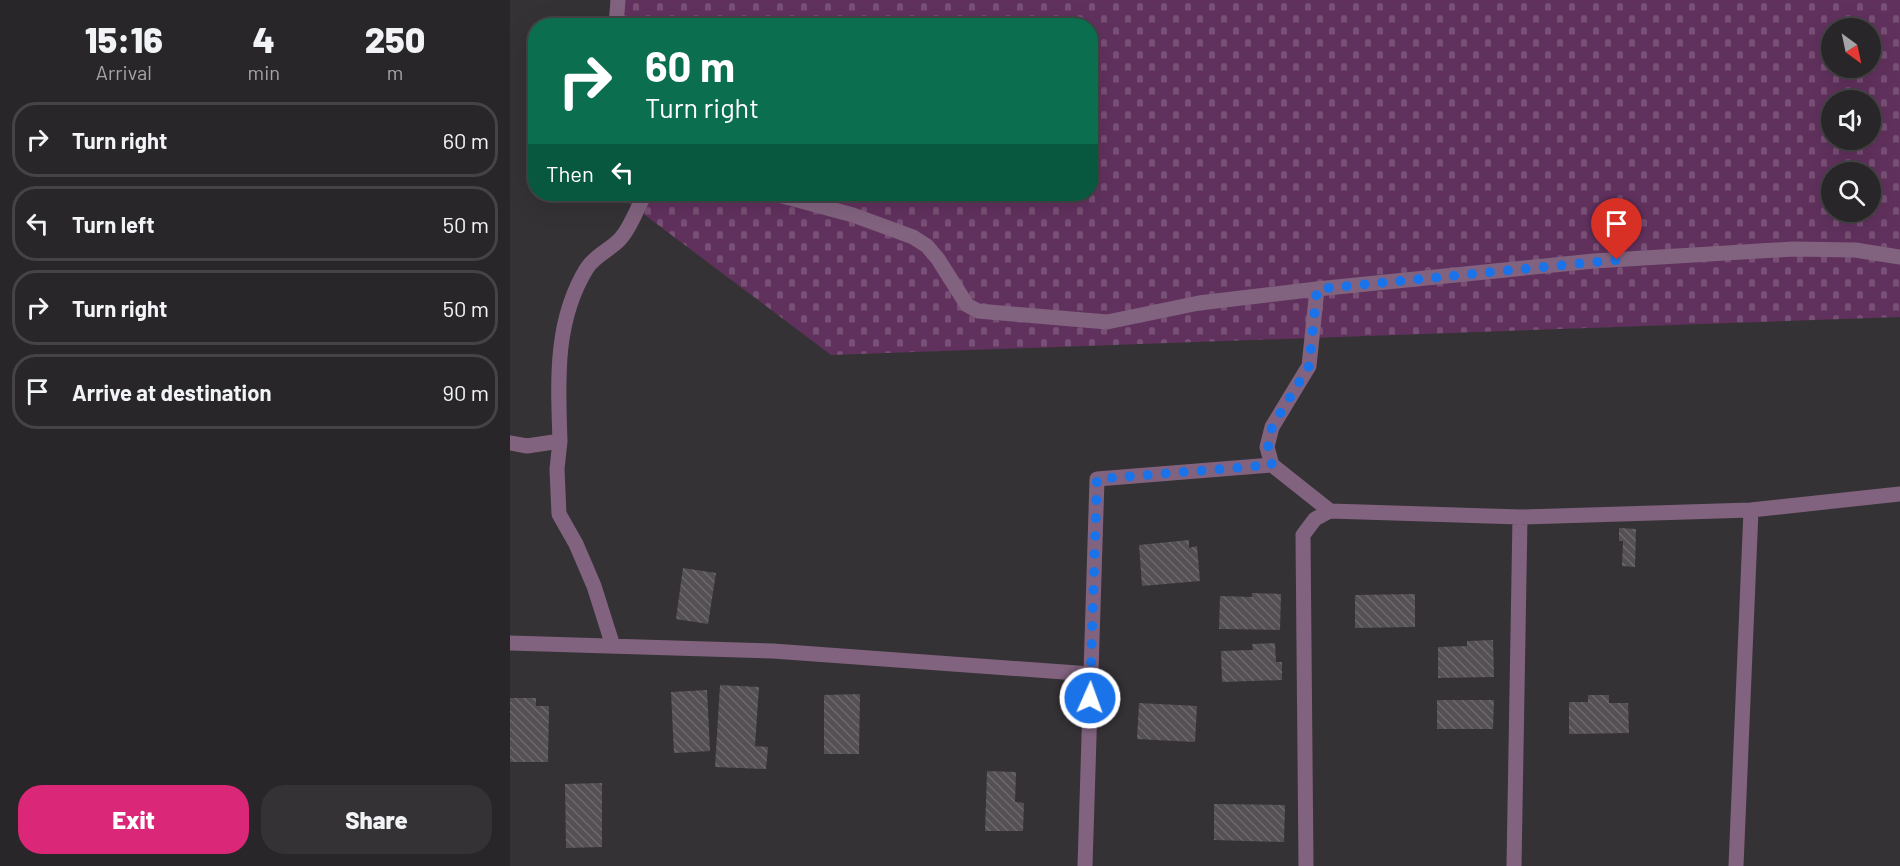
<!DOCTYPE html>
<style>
:root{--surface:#282628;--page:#343234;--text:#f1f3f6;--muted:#a5a5a8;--line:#444345;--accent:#db2777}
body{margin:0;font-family:Barlow,sans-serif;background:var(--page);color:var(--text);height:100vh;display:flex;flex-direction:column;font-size:22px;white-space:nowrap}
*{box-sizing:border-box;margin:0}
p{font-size:20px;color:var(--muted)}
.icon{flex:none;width:33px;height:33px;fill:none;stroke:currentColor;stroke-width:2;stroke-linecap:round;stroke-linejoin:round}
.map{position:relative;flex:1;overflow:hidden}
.side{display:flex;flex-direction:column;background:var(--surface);width:510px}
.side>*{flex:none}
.guide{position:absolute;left:18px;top:18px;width:570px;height:183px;border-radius:24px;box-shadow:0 6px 24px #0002,0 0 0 2px var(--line);background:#0b6e4f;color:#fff;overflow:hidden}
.needle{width:39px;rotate:147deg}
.controls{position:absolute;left:1311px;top:18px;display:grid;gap:12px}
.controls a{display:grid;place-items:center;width:60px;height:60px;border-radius:50%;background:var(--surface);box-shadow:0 6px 24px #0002,0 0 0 2px var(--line);font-size:30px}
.pin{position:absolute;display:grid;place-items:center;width:51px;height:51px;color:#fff;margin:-62px -26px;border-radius:50% 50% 50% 0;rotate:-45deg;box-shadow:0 0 6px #0007}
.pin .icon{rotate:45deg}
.me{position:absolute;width:66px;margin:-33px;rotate:2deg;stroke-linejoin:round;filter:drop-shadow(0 0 4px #0008)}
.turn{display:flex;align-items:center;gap:21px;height:126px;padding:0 18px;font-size:27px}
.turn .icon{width:78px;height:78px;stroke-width:2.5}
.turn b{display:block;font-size:42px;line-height:51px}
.then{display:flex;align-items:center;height:57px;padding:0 18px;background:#0003;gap:12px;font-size:22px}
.eta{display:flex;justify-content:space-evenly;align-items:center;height:102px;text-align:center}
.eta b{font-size:36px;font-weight:800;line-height:42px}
.cta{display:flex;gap:12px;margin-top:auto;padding:12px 18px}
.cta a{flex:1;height:69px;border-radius:24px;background:var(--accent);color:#fff;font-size:24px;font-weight:800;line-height:69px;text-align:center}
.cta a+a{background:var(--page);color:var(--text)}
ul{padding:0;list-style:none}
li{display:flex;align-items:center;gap:18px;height:75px;margin:0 12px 9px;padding:0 6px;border:3px solid var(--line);border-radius:24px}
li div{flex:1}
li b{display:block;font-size:22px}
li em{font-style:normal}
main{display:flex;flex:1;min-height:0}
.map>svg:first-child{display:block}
.cemetery{fill:url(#cemetery-stones);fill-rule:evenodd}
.building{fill:url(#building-back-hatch)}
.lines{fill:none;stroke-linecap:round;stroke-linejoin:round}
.minor{stroke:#82637f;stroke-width:15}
.route{stroke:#1a73e8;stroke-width:10;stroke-dasharray:0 18}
</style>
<main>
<section class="side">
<div class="eta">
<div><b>15:16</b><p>Arrival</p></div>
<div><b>4</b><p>min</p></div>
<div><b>250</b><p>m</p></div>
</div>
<ul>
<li><svg class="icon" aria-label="right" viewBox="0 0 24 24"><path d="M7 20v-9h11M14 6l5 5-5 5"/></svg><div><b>Turn right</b></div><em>60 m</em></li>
<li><svg class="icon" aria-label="left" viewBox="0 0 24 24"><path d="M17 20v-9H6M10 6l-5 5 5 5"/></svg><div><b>Turn left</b></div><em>50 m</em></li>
<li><svg class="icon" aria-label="right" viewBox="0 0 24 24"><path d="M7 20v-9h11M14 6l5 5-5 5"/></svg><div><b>Turn right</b></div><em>50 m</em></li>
<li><svg class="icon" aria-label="arrive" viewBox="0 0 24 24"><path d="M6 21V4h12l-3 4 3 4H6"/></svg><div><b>Arrive at destination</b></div><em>90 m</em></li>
</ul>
<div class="cta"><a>Exit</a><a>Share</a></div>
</section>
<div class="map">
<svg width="1390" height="866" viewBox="0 0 1390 866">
<defs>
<pattern id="cemetery-stones" width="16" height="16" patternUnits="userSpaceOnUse" patternTransform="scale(1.5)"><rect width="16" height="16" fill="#61315e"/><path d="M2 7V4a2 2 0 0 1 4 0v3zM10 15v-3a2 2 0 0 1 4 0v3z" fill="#784f75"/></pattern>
<pattern id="building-back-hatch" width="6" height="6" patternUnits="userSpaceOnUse" patternTransform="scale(1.5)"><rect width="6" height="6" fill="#545053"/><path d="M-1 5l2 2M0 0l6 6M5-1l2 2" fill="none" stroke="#6d696c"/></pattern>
</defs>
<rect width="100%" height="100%" fill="#353235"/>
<path class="cemetery" d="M108 0H1390V317L321 355 107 194H580V26H107ZM1322 28H1360V68H1322ZM1322 100H1360V140H1322ZM1322 172H1360V212H1322Z"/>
<path class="building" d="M1109 528 1126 529 1125 567 1112 566 1113 541H1109Z
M679 540V548L687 546 690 581 632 586 629 545Z
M173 568 206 573 198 624 166 619Z
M742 593 771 594 770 630 709 629 710 596 742 597Z
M905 594V627L845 628V595Z
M983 640 984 677 928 678V647L957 646V641Z
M765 643 766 662H772V680L712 682 711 651 743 650 742 644Z
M210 685 249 687 245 746 258 747 256 769 205 767Z
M197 690 200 751 164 753 161 692Z
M350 694 349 754H314V695Z
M1078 695H1099V703H1118L1119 733 1059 734V702H1078Z
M0 698H26V706H39L38 762H0Z
M927 700H984L983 729H927Z
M629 703 687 706 685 742 627 739Z
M477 771 506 772 505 802 514 803 513 831H475Z
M92 783V847L56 848 55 784Z
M704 804 775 805 774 842 704 840Z"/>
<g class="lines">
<path class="minor" d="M106 26 108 0
M265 194 343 215 403 237 417 246 428 259 457 305 468 311 597 322 689 303 807 289 1084 261 1283 249 1345 250 1390 257
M807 289 799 366 762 427 757 447 762 465 820 511
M50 441C48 382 44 321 77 268 85 255 102 249 111 238 121 227 128 206 135 194
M0 443 17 446 50 441 47 469 49 514 66 544 84 586 103 646
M0 643 263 651 581 674
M575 866 587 479 762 465
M796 866 793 535 805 519 820 511 1010 517
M1004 866 1010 517 1241 510 1390 494
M1226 866 1241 510"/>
</g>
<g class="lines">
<path class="route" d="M580 698 587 479 762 465 758 447 762 427 799 366 807 289 1107 260"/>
</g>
</svg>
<div class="controls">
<a><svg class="needle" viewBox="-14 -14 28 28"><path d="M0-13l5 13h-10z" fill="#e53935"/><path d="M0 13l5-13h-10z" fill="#a5a5a8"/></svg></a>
<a><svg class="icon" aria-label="sound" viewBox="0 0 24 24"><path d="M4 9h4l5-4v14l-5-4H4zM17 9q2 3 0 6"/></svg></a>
<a><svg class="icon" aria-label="search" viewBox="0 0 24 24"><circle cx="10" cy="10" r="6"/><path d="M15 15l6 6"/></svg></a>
</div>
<div class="pin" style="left:1107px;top:260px;background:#d93025"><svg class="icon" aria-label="arrive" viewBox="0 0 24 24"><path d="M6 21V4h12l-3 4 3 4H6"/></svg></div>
<svg class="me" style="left:580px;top:698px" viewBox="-20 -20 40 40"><circle r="17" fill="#1a73e8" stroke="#fff" stroke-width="3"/><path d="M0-11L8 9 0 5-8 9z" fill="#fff"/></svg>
<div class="guide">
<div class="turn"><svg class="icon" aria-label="right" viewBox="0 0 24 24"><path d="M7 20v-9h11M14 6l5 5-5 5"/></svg><div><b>60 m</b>Turn right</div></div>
<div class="then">Then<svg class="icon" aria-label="left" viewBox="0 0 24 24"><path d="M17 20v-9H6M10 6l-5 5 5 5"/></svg></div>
</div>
</div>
</main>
